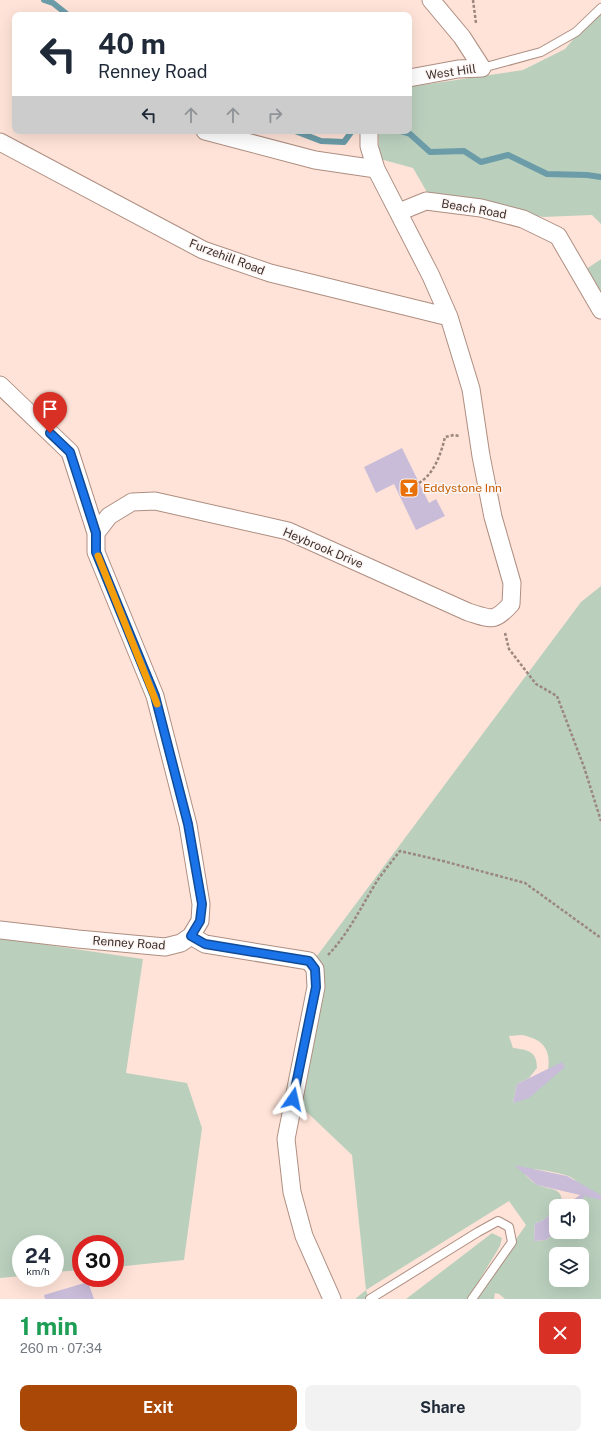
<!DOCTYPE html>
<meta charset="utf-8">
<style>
:root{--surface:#fff;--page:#f2f2f3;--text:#1f2937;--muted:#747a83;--accent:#aa4907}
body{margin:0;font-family:"Public Sans",sans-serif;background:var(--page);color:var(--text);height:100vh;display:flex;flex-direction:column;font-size:15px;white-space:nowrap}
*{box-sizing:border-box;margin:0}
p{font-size:13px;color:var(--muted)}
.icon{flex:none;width:22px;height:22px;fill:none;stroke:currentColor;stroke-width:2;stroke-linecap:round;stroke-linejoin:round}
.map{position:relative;height:1299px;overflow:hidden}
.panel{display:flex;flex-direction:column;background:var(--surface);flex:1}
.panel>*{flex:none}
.banner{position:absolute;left:12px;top:12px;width:400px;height:122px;border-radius:8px;box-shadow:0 4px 16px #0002;background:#fff;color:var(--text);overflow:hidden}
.controls{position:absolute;left:549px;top:1199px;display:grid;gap:8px}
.controls a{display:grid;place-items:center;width:40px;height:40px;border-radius:8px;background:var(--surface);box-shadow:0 4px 16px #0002;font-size:20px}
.speed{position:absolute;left:12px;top:1235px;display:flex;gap:8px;font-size:20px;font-weight:700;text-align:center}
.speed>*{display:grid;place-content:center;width:52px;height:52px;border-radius:50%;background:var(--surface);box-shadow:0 4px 16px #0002;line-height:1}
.speed small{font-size:10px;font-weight:400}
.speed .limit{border:6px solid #d22;background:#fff;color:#111}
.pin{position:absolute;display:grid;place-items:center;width:34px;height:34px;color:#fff;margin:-41px -17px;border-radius:50% 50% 50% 0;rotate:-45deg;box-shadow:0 0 4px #0007}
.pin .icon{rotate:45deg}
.me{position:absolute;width:44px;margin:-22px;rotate:11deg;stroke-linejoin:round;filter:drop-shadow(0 0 3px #0008)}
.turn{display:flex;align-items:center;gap:14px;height:84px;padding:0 20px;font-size:18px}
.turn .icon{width:52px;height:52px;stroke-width:2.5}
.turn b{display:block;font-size:28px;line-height:34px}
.lanes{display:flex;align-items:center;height:38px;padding:0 20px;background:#0003;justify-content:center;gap:20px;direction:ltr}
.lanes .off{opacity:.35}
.round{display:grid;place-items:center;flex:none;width:42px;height:42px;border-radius:8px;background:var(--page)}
.summary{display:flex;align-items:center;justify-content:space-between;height:68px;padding:0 20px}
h1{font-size:24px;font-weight:700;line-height:30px;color:#1e9e55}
.button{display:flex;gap:8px;margin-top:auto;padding:8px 20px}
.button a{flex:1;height:46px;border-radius:8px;background:var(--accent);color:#fff;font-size:16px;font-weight:700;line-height:46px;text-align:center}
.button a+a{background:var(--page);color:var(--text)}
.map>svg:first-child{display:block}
.green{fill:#bad0bd;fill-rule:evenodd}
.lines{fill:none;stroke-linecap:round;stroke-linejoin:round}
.stream{stroke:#6b9ca8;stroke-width:6}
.building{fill:#c8bcd9}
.service-casing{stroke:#ae8e81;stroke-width:10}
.minor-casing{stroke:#ae8e81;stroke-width:19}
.path{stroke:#9b877f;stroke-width:2.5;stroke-dasharray:3 2;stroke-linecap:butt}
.service{stroke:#fff;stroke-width:8}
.minor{stroke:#fff;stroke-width:17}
.route-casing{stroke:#114b97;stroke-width:10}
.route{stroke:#1a73e8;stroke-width:7}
.slow{stroke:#f59e0b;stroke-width:7}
.labels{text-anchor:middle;stroke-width:3;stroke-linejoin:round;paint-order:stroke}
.street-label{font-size:12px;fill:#3e312c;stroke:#fdf5f3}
.food-label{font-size:12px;fill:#c56008;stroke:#fdf5f3;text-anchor:start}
</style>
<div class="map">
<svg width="601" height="1299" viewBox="0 0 601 1299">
<rect width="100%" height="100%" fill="#ffe3d8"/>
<path class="green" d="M601 6V224L592 215 543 217 428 194 413 168 380 159 378 131H409V87L523 70 565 49Z
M601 259V293L585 270Z
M601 586V1299H505L499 1294 495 1293 494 1299H473L526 1225 509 1201 366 1290 369 1299H355L366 1290 352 1155 293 1099 311 964 581 602ZM522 1035C546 1040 552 1052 547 1075L513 1103 517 1084 529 1078 537 1068C537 1051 528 1050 513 1048L509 1036ZM535 1169C545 1171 569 1173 576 1181 583 1189 582 1221 582 1232H557L546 1240 534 1241 535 1223 540 1222 556 1211V1206H562C563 1186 552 1191 538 1185 533 1183 529 1178 525 1175ZM556 1254H582V1280H556Z
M0 938 143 959 126 1073 187 1083 202 1128 184 1260 115 1267V1244H81V1270L55 1272V1244H21V1276L0 1278Z
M492 1233 502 1238 500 1246 468 1299H406Z"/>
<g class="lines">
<path class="stream" d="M44 0 53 3 68 15
M295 131 321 141 344 142 352 131
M400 131 410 134 430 152 464 151 481 162 508 155 547 174 587 175 601 177"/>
</g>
<path class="building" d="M402 448 429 503 436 499 445 516 416 530 394 484 376 493 364 467Z
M562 1062 565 1067 529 1098 513 1103 517 1084Z
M514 1165 567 1176 601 1195V1200L584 1196 581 1206H564L580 1195 537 1185Z
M556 1211 557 1232 546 1240 534 1241 535 1223 540 1222Z
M88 1282 94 1299H45L44 1295Z"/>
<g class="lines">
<g class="service-casing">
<path id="service" d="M482 68 541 52 576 32 601 8
M370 1299 478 1232 498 1221 509 1227 512 1242 472 1299"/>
</g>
<g class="minor-casing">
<path id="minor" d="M409 78 458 69 482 68 462 37 431 0
M205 131 315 160 376 169
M0 142 203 250 270 273 449 317
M399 212 426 201 481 208 523 219 558 236 601 310
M0 385 70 452 96 533
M0 930 78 939 165 947 181 943 191 936 205 944 309 961 315 969 316 987 286 1139 292 1192 304 1236 332 1299
M191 936 200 921 201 904 188 825 155 696 96 552V533L109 516 132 502 155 501 288 531 468 612C491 619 494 623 511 604L512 583 493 517 481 456 471 389 449 317 431 276 376 169 369 146V131"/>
</g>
<path class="path" d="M473 0 476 23
M419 483C434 474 441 454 445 437L454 435 459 436
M505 633 509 649 536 684 557 696 584 767 601 821
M328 955C349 933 361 907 377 881 384 871 392 861 400 851L443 861 525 883 601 938"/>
<use href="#service" class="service"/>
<use href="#minor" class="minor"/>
</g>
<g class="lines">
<g class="route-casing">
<path id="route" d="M50 433 70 452 96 533V552L155 696 188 824 202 904 200 921 191 936 205 944 309 961 315 969 316 987 293 1099"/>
</g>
<use href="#route" class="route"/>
<path class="slow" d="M98 556 157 704"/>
</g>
<defs>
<g id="bar-square" transform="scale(1)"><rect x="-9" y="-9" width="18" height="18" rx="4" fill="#e8710a" stroke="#fdf5f3"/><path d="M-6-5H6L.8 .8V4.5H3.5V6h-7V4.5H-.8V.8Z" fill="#fff"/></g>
</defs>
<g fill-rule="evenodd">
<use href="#bar-square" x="409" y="488"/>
</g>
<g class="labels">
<g class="street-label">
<text transform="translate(451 72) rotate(-8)" y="4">West Hill</text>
<text transform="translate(474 209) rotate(10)" y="4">Beach Road</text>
<text transform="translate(227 257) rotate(21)" y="4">Furzehill Road</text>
<text transform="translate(323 548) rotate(23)" y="4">Heybrook Drive</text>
<text transform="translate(129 943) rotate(4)" y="4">Renney Road</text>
</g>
<g class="food-label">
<text x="423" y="492">Eddystone Inn</text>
</g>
</g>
</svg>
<div class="controls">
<a><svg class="icon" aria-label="sound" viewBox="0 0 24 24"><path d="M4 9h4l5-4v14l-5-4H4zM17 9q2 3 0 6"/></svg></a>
<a><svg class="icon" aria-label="layers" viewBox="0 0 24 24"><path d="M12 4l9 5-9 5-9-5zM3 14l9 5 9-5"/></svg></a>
</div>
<div class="speed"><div>24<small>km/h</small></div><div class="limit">30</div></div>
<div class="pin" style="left:50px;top:433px;background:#d93025"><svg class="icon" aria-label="arrive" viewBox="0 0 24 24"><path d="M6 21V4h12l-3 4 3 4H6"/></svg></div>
<svg class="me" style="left:293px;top:1099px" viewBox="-20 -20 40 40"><path d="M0-17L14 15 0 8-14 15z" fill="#1a73e8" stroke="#fff" stroke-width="4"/></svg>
<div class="banner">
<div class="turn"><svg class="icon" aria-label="left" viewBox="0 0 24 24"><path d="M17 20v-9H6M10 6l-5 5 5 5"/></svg><div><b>40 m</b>Renney Road</div></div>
<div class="lanes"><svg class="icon" aria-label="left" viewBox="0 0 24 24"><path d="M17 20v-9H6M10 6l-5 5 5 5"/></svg><svg class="icon off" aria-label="ahead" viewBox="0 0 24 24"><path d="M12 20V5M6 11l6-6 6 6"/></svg><svg class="icon off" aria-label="ahead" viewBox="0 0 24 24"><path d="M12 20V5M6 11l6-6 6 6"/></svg><svg class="icon off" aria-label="right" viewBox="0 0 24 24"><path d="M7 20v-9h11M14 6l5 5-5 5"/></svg></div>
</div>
</div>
<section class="panel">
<div class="summary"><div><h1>1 min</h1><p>260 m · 07:34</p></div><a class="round" style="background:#d93025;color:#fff"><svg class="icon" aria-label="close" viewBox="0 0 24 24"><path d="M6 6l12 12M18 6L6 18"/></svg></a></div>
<div class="button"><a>Exit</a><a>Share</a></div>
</section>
